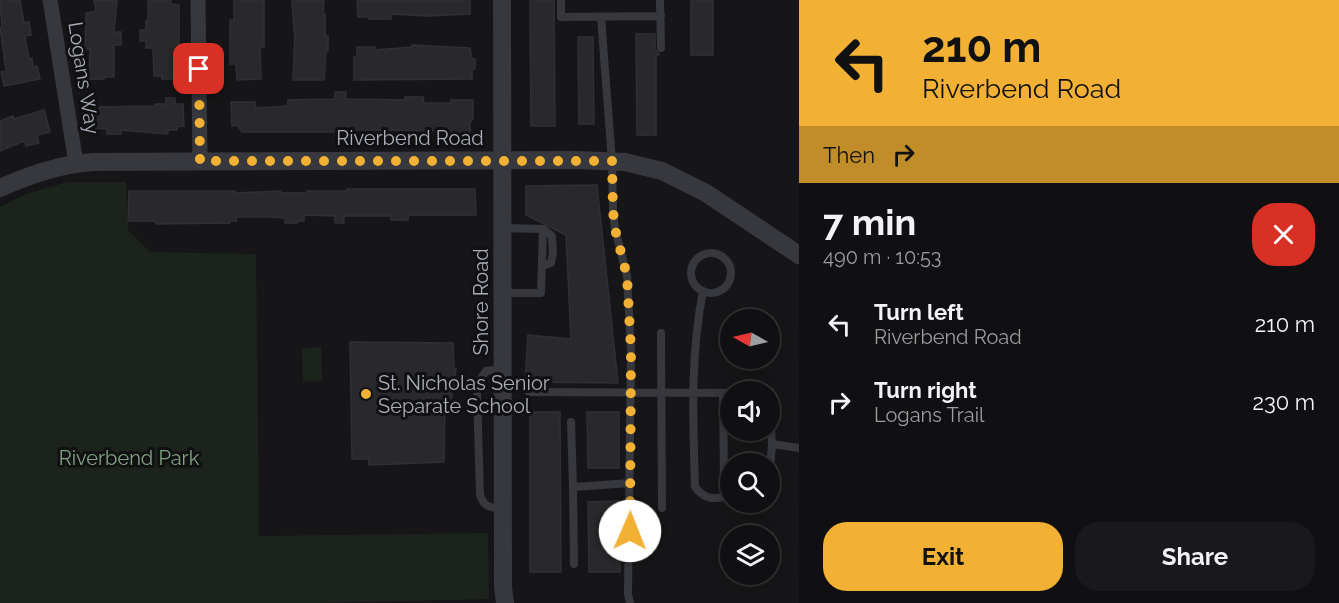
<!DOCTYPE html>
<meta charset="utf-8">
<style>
:root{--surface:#101012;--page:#19191b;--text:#f1f3f6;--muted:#9c9d9f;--line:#303032;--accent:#f2b134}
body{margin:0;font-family:Raleway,sans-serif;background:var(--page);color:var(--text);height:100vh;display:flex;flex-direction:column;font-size:22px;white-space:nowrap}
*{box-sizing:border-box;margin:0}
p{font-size:20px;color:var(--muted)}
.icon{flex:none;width:33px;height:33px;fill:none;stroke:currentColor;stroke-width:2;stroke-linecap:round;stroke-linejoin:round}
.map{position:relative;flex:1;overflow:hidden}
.drawer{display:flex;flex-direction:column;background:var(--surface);width:540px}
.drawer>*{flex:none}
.banner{background:#f2b134;color:#111;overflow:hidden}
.needle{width:39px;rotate:278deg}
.fabs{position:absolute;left:720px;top:309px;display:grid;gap:12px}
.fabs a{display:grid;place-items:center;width:60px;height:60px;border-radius:50%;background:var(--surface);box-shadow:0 3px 15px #0003,0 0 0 2px var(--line);font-size:30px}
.pin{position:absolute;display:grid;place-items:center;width:51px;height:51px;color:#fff;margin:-26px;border-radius:12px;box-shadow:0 3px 9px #0006}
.me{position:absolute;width:66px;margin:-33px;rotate:1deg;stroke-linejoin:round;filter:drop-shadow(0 0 4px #0008)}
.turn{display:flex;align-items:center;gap:21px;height:126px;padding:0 24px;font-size:27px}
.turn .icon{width:78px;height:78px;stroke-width:2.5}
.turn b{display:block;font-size:42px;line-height:51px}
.then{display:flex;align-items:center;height:57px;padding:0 24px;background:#0003;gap:12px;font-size:22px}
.round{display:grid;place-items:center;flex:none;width:63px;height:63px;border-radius:24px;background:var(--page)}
.headline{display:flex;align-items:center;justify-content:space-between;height:102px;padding:0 24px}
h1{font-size:36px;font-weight:700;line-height:45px}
.primary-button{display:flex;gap:12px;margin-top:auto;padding:12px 24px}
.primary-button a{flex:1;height:69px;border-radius:24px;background:var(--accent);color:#111;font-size:24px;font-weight:700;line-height:69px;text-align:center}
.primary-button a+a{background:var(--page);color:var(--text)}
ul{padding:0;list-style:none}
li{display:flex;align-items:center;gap:18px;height:78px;padding:0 24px}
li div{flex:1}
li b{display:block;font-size:22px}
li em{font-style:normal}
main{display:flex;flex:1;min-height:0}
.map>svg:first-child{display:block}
.green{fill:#1c231d}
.building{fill:#29292c;stroke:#303034;stroke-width:1.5}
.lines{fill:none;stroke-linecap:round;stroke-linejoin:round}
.service{stroke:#37383d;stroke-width:8}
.minor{stroke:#37383d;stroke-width:15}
.tertiary{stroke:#37383d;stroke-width:18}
.route{stroke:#f2b134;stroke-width:10;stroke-dasharray:0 18}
.poi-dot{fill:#f2b134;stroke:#111113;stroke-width:2}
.labels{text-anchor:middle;stroke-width:6;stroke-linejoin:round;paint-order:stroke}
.street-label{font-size:20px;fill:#a8adb8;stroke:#111113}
.poi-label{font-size:20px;fill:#a8adb8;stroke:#111113;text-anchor:start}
.park-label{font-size:20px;fill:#7fa381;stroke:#111113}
</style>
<main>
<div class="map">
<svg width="799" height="603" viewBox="0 0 799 603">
<rect width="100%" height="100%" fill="#161618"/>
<path class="green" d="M68 182H126L128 230 150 252 256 254 259 536 488 533 489 599 320 603H0V207L26 194Z
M321 347 322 381 303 382 302 348Z"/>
<path class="building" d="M0 0H20L24 23 29 22 31 35 25 36 29 59 32 58 33 67 37 66 40 79 4 86 1 72 6 71 0 27H2Z
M94 0 117 1 114 32H121V45H114V77H104V79H89L90 49H85L86 13 96 11Z
M148 0H171V4L179 5V48H175V67L181 66V79H162V76H154L153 48H146V41H140V30H146V21H148Z
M234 0H264V47H260L261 79 237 80 236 64H230V20H234Z
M292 0H324L323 14H325V36H328V51H326L324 80H293L295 31H294Z
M357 0H470V14L427 16 391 14V19H369L368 17H358Z
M530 0H554L555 126H531Z
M691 0H713V55H691Z
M636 34H655V49L659 53V55H656V135H637Z
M578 37H593L594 124H579Z
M412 45 470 48 472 59H475V69H472V79L354 80V57H357V47H375V50L412 47Z
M335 92H346V99L405 100V97H423L424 103H451V100H473V119L470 122V133L451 134V131L375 130H354V132H242L237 125 232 126 231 102H255L256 108 288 106V100L335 99Z
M166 98H175V104H183L184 126 177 127V130H168V134L121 130V134H107V129L93 128V107L155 106V104H166Z
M44 110 50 132 37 135 39 143 26 146 24 141 0 151V121L13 116 14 119Z
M597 185 618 383 525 382 528 335 571 339 566 235 526 215V186Z
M347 189H475L476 215H408V220H391V216H344V223H335V216L304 215V221H298L297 223H285V218L272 217H236V221H230V223L156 224V222L150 221H128L129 191H235V193L281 191V193H307V191H347Z
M350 342 453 343 454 370 456 369 451 401 445 402 444 462 369 465 368 459H352Z
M530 412H560L561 572H530Z
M587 412H619V468H588Z
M619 501 620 572H589L588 502Z"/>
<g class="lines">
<path class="service" d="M561 0V17L661 16
M660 0 661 48
M601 17 612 161 613 211 615 229 627 276 631 350 628 594 630 603
M691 273a20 20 0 1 1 40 0a20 20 0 1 1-40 0Z
M542 266 551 263 553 253 552 236 543 229
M703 291C690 357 693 420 695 487 706 501 714 499 730 496
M503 293H541L543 229 503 228
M661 333 662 508
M502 369 486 371 479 381 477 392 480 495C484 507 490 508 502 508
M529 392 730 393
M723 393 724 481
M770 417 772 444 770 471
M571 422 573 487
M772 444 799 448
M574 564 573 487 630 483"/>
<path class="minor" d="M50 0 76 163
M198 0 200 161"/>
<path class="tertiary" d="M502 0 503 587 505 603
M0 188C29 175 61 164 93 162L577 160 625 162 662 171 706 193 799 255"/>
</g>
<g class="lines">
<path class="route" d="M199 69 200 161H612L613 211 615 229 627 276 631 350 630 531"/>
</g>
<circle class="poi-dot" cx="366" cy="394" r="6"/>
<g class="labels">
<g class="street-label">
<text transform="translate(84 78) rotate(81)" y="7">Logans Way</text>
<text x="410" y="145">Riverbend Road</text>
<text transform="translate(481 302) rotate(-90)" y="7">Shore Road</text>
</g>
<g class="poi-label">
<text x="378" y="390">St. Nicholas Senior<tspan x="378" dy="23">Separate School</tspan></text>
</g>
<g class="park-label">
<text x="129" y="465">Riverbend Park</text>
</g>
</g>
</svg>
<div class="fabs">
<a><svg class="needle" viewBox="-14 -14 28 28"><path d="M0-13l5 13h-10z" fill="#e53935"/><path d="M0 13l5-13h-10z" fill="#9c9d9f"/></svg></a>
<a><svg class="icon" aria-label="sound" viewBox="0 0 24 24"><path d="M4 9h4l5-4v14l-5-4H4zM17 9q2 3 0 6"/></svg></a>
<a><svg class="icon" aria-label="search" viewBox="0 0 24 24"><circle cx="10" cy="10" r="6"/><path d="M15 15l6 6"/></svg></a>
<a><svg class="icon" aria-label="layers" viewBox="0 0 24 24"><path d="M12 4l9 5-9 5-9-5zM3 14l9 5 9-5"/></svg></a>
</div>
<div class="pin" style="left:199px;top:69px;background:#d93025"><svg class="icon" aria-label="arrive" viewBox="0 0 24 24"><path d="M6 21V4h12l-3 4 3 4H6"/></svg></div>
<svg class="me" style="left:630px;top:531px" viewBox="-20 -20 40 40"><circle r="19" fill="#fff"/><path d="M0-13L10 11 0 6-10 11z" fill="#f2b134"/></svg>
</div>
<section class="drawer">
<div class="banner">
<div class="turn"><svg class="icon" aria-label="left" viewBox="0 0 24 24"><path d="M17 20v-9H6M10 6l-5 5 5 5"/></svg><div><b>210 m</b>Riverbend Road</div></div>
<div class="then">Then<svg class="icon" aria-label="right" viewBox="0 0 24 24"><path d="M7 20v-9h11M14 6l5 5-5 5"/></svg></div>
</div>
<div class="headline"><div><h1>7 min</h1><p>490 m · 10:53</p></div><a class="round" style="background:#d93025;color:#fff"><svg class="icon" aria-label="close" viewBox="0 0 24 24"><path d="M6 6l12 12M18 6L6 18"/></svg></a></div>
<ul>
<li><svg class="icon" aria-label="left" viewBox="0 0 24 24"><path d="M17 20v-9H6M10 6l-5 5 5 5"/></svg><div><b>Turn left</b><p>Riverbend Road</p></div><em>210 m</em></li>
<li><svg class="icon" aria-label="right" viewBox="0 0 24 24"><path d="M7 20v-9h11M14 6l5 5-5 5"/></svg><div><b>Turn right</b><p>Logans Trail</p></div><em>230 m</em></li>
</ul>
<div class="primary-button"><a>Exit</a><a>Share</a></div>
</section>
</main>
